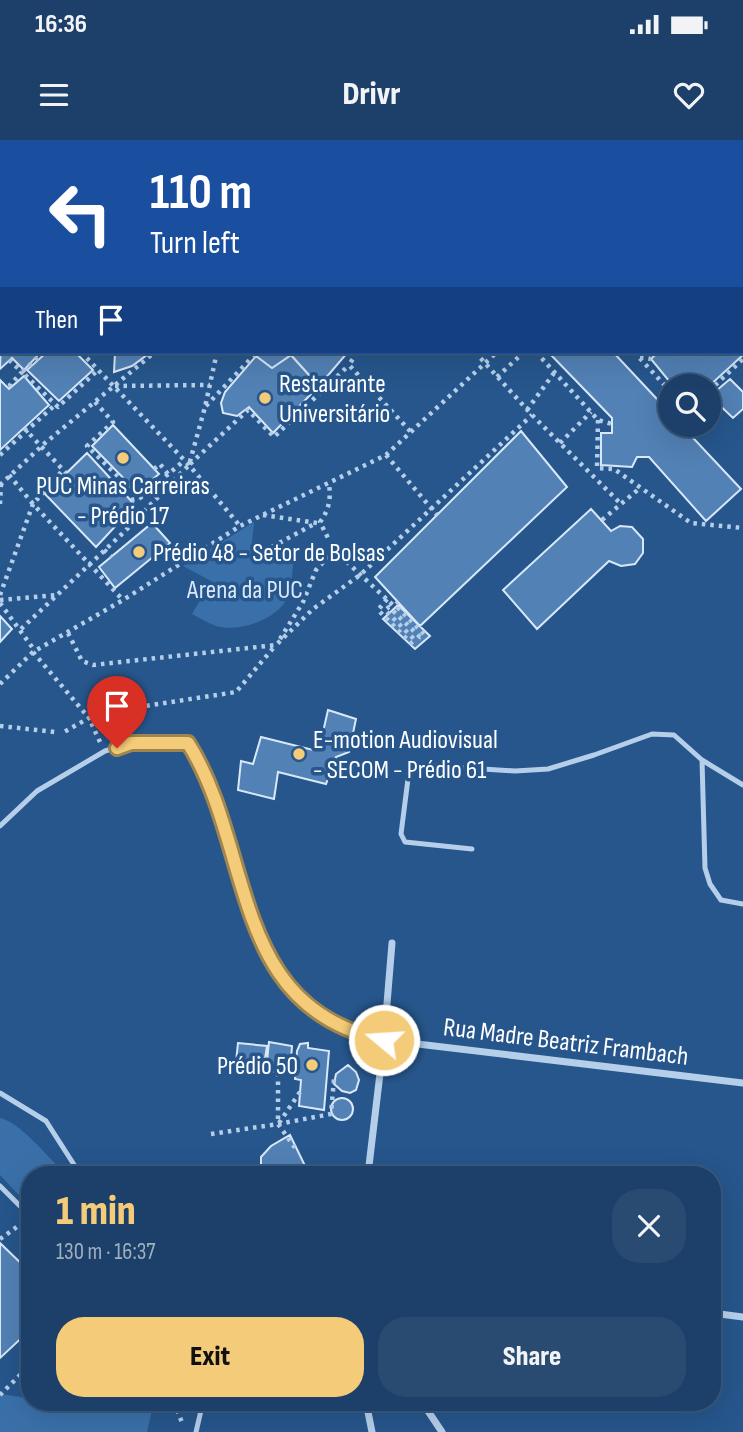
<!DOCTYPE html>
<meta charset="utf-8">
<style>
:root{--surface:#1c4069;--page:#294b71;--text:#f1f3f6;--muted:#a0afc0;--line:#3a597d;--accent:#f4cc79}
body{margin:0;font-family:"Sofia Sans Condensed",sans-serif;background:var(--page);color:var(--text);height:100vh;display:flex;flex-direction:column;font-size:26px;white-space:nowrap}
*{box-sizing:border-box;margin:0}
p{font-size:23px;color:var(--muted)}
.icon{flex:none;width:38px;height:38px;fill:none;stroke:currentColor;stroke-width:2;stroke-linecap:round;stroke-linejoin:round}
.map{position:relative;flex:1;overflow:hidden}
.side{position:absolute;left:21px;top:1026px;width:700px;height:245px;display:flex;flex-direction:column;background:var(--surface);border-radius:28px;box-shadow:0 7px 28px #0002,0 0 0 2px var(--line)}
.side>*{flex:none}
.guide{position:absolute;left:0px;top:0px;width:744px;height:214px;box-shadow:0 7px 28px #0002,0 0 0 2px var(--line);background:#1a4fa0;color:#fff;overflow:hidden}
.tools{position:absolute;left:658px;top:234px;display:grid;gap:14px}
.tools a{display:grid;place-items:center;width:63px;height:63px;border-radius:50%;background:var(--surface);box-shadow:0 7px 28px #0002,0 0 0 2px var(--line);font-size:35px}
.pin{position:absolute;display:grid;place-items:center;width:60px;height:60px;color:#fff;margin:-72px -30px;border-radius:50% 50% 50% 0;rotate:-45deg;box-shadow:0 0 7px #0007}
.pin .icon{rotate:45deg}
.me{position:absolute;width:77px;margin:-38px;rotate:288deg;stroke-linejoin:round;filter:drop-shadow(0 0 5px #0008)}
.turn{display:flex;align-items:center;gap:24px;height:147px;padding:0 35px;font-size:32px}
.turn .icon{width:91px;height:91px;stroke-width:2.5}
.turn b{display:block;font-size:49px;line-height:60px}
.then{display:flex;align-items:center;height:66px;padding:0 35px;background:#0003;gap:14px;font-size:26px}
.round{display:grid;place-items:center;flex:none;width:74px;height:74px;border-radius:28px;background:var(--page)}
.summary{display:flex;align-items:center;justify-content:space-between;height:119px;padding:0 35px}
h1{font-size:42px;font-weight:800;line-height:52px;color:var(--accent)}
.action{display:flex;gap:14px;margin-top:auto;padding:14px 35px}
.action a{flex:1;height:80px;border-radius:28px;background:var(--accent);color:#111;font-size:28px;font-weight:800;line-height:80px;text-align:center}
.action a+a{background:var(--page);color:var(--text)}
.status{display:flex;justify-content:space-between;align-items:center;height:49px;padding:0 35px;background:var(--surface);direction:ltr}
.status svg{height:19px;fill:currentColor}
header{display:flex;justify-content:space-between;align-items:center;height:91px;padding:0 35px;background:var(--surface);font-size:32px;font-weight:800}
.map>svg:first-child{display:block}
.green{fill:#3a70a9}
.building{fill:#5281b5;stroke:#d9e8f8;stroke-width:2}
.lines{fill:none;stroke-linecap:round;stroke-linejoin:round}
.path{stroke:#b5cfea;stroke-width:4.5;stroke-dasharray:3.5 5;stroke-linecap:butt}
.lane{stroke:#b5cfea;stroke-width:5}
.street{stroke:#b5cfea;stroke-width:7}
.route-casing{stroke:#9f854f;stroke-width:18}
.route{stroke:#f4cc79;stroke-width:12}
.poi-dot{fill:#f4cc79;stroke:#26568c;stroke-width:2.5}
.labels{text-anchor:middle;stroke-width:7;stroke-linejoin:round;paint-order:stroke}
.poi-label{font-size:26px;fill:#fff;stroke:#26568c;text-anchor:start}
.park-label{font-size:26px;fill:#d9e8f8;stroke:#26568c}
.street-label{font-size:26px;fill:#fff;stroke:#26568c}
</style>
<div class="status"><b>16:36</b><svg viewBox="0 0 49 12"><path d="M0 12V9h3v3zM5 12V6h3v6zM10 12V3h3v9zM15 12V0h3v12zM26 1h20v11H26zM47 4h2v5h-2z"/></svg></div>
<header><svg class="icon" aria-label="menu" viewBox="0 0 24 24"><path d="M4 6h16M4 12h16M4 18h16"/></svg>Drivr<svg class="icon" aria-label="heart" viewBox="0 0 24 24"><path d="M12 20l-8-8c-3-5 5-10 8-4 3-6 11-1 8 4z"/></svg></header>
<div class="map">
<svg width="743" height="1292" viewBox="0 0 743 1292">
<rect width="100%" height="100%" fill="#26568c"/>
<path class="green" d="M0 0 78 2H2L0 166Z
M254 382 251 414 294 419C292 431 292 446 288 457 278 479 239 493 216 486 208 483 200 478 192 474L211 441 183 426Z
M0 978C20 982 50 1019 65 1034H30V1067L0 1035Z
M0 1254 27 1258 30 1256V1262H154L147 1292H0Z"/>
<path class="building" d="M390 0H444L446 2H389Z
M489 0H557L555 2Z
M743 33V204L742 203Z
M2 169V212H41L24 230 12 218 0 229Z
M47 212H75L93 230 59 261 27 230Z
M105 212H151L132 226 114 232 115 213Z
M261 212H288L291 215 272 228 256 216Z
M288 212H348L319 246Z
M557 212H613L670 273V285H681L741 349 706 381 649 317H637L632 327 601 325V293H612V278L552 216Z
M658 212H741L743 215 708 247H674L651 219Z
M291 215 319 246 273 293 249 267 237 276 223 273 221 263 225 252 256 216 272 228Z
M24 236 49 265 0 310V240L9 249Z
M730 239 743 252V269L733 278 710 256Z
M113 285 159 334 137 352 92 306Z
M521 291 567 347 420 486 375 437Z
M87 313 135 365 96 407 45 354Z
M591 369 611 391 620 386 632 387 643 399V413L635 424 621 426 609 421 537 489 503 450Z
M152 383 170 403 115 448 99 427Z
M398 465 430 496 415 509 383 479Z
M0 476 12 489 0 502Z
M328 570 356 579 349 612 336 617 326 644 278 632 274 659 238 650 241 621 253 624 261 597 313 610V603L321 601Z
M269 902 292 906 290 934 266 931Z
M238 903 267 906 265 919 260 918 259 933 235 931Z
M308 903V908L329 911 324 970 299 966 301 940 295 939 297 911 300 904Z
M348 925 356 932 359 940 356 950 350 953 342 951 334 944 336 934Z
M331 969a11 11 0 1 1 22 0a11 11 0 1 1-22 0Z
M290 995 309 1034H261V1017L271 1006Z
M0 1103 30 1132V1190L0 1218Z"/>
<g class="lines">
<path class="path" d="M73 0 74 2
M251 0V2
M289 0 291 2
M373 0 375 2
M52 2 54 0
M162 2 163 0
M461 2 466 0
M483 2 484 0
M589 2 591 0
M727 2 729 0
M742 12 743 11
M0 50 2 49
M0 166 2 164
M44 212 22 232 58 267 98 230
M81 212 189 325 240 386
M357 212 349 225 411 292
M475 212 532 275 622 365
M536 212 598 280 612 284
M634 212 670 251
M640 217 651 219
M9 220 22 232 10 245 11 246
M497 237 524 212
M115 246 210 245
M709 251 743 219
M95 262 113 282 87 306 140 358
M206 266 257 212
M527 270 554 233
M668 271 670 270
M598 280 597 328 614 329 691 383 743 388
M24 288 66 333
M560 303 591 272
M0 315 56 264
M386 315 437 375
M190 324 248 270 274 297 349 225
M154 329 160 324 168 334
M9 335 33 364 63 330
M0 345 45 303 155 212
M131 360 140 358 185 320
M0 364 1 345
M263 375 317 383
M602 380 640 348
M104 410 112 417
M334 410 394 466 398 462
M257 415 316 383
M0 455 33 364 123 460
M387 459 378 470 411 503 415 500 385 470 389 467 420 497 424 494 398 468 401 466
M0 460 56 455
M0 463 35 511
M21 489 124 392 189 325 205 267 217 212
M68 493 82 521 93 525 276 505 313 469 360 435 532 275
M280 499 303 462 316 430 334 410 320 382C329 370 331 359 329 344
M33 512 89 578 64 592
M0 544 33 512 123 460 240 386 386 315 497 212
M0 586 55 592
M100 602 89 578 126 569 236 552 275 506
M278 933V984
M279 983 300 952
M278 984 331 974 334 939V944
M211 994 278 984 298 1012
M0 1099 21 1084
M0 1255 22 1233H30
M174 1262 183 1285"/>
<path class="lane" d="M608 2 609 0
M673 2 675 0
M702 620 705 728 710 744 721 760 743 764
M0 686 37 651 105 611 131 603H188L212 654 251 775 274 827 288 847 326 878 365 896 384 900
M472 709 405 702 401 694 409 631 420 625 515 631 548 629 594 615 652 594 674 595 702 620 743 645
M0 953 46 981 80 1034
M0 1046 30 1076
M196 1292 203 1262"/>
<path class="street" d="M384 900 743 943
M368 1034 384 900 392 803
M712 1173 743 1177
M366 1262 372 1292
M422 1262 442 1292"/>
</g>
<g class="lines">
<g class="route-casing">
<path id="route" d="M117 608 131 603H188C255 709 228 868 384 900"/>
</g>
<use href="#route" class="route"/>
</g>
<g class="poi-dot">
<circle cx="265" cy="258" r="7"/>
<circle cx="123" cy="318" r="7"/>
<circle cx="139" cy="412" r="7"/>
<circle cx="299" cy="614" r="7"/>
<circle cx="312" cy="925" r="7"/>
</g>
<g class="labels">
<g class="poi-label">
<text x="279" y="252">Restaurante<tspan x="279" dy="30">Universitário</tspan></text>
<text x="123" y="354" text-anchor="middle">PUC Minas Carreiras<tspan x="123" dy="30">- Prédio 17</tspan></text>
<text x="153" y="421">Prédio 48 - Setor de Bolsas</text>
<text x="313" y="608">E-motion Audiovisual<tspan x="313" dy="30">- SECOM - Prédio 61</tspan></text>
<text x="298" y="934" text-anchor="end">Prédio 50</text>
</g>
<g class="park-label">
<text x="245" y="458">Arena da PUC</text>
</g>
<g class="street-label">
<text transform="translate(566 901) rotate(7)" y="9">Rua Madre Beatriz Frambach</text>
</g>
</g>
</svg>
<div class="tools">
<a><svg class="icon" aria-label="search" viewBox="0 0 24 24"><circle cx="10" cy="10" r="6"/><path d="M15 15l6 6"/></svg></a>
</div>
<div class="pin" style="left:117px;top:608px;background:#d93025"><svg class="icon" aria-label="arrive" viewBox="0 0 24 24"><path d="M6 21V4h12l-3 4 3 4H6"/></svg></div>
<svg class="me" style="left:384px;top:900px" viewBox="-20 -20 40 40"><circle r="17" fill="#f4cc79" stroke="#fff" stroke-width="3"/><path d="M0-11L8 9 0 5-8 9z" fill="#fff"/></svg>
<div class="guide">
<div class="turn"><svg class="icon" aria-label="left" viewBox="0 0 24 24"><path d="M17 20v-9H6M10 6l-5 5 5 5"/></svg><div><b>110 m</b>Turn left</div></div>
<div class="then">Then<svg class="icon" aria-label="arrive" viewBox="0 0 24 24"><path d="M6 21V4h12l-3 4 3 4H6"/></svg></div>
</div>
<section class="side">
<div class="summary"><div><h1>1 min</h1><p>130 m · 16:37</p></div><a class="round"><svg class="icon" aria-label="close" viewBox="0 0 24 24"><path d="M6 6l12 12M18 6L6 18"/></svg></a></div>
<div class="action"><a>Exit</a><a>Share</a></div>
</section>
</div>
